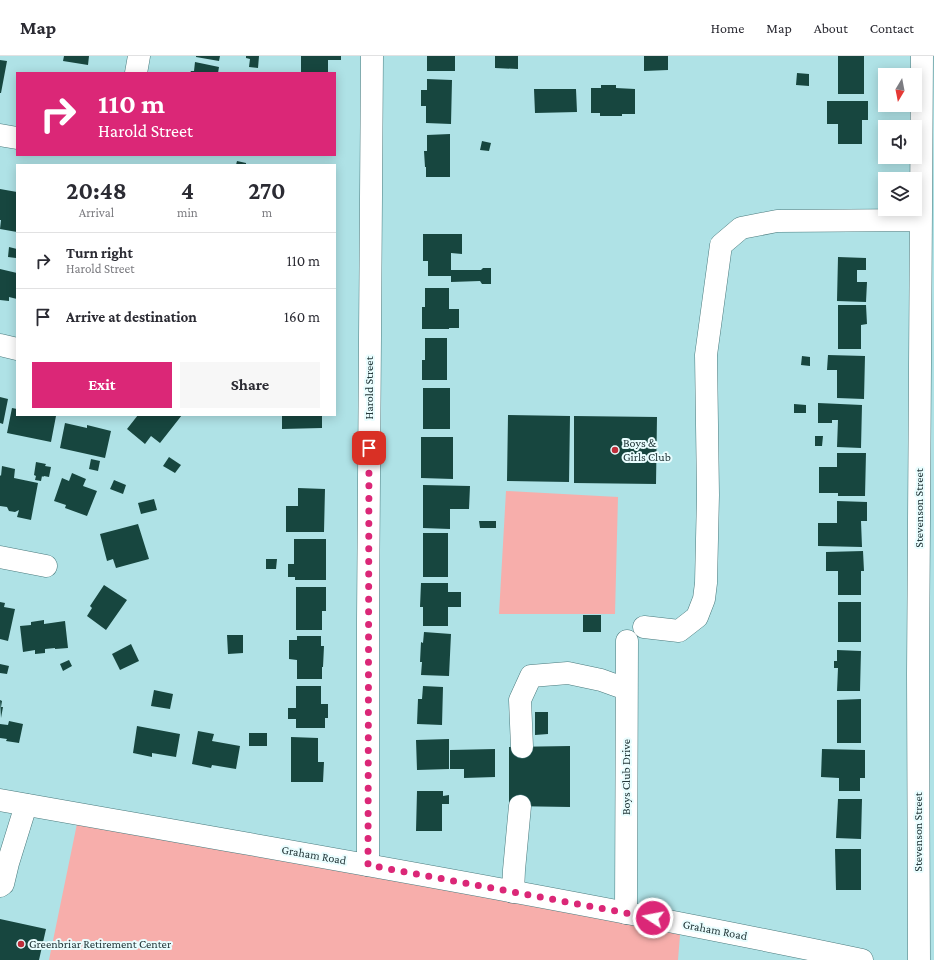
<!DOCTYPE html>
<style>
:root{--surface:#fff;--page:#f7f7f7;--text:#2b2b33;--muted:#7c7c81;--line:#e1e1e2;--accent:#db2777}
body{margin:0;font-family:"Crimson Pro",serif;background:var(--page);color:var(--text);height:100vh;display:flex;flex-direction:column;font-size:15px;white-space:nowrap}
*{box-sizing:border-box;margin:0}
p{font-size:13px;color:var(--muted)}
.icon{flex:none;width:22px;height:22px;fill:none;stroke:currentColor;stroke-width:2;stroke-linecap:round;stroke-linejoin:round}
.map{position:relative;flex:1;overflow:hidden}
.side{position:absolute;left:16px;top:108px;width:320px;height:252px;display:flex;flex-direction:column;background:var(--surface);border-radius:0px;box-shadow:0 2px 10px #0003}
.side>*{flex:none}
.banner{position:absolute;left:16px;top:16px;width:320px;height:84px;border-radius:0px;box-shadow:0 2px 10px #0003;background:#db2777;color:#fff;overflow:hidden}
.needle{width:26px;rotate:190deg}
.buttons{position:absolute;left:878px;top:12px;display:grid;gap:8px}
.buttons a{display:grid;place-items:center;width:44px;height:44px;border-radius:0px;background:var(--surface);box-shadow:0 2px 10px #0003;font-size:20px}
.pin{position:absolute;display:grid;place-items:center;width:34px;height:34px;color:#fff;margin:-17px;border-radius:8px;box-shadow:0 2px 6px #0006}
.me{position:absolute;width:44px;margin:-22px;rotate:281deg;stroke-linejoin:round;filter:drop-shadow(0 0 3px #0008)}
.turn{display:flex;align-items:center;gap:14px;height:84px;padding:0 16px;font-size:18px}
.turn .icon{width:52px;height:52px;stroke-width:2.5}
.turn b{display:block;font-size:28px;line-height:34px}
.eta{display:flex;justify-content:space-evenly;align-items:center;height:68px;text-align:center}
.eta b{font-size:24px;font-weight:700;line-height:28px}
.cta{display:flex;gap:8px;margin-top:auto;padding:8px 16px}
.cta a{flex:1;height:46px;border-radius:0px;background:var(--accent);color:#fff;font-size:16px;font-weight:700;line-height:46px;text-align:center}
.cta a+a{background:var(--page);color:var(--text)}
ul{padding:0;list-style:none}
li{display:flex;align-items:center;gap:12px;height:56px;padding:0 16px;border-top:1px solid var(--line)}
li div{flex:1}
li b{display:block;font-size:15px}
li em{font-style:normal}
header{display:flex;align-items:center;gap:24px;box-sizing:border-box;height:56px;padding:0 20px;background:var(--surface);border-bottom:1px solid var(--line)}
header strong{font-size:19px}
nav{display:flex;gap:22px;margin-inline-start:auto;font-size:14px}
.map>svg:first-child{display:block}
.green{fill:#f7aeab}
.building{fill:#17463f}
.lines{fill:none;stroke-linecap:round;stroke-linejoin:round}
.minor-casing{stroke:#4a7a7d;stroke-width:23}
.major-casing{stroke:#4a7a7d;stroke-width:23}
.minor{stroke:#fff;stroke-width:22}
.major{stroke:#fff;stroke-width:22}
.route{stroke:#db2777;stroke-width:7;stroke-dasharray:0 12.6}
.poi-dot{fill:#be2e3a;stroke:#e9fdfe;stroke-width:1.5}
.labels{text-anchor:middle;stroke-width:4;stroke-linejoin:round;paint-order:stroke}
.street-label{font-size:12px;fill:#233739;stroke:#e9fdfe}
.poi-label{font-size:12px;fill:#233739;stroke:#e9fdfe;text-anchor:start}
</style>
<header>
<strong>Map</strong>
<nav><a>Home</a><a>Map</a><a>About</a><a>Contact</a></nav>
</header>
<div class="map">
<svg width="934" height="904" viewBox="0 0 934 904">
<rect width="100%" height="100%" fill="#afe2e6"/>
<path class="green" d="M506 435 618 441 615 558H499Z
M79 758 681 867 678 904H49Z"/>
<path class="building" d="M64 0H89L88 9 63 5Z
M196 0H220L219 5 196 1Z
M246 0H259L258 12 249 11 250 3 246 2Z
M301 0H341V4H328V17H301Z
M427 0H455V15H427Z
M495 0H518V13L495 12Z
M644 0H668V14L644 15Z
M838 0H864V38H838Z
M0 4 7 5 1 37H0Z
M195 6 219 11 218 17H190L191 15H194Z
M797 17 809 18V30L796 29Z
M427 23 452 24 451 68 426 67V50H421V34H427Z
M601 29H616V32L635 33V58H622V60H600V57H591V32H601Z
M534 33H576L577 56 535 57Z
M827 45H868V64H862V88H838V68H827Z
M450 78V121H426V111H425L424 95H427V79Z
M482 85 491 87 489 95 480 94Z
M237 105 246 107V109H236Z
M0 133 17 136V176L0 173 1 164H0Z
M423 178H462V198L451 197V214H481L483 212H491V228H482L480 225 451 226V220H428V205H423Z
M9 191 17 193 16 202 8 201Z
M838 201 866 202V214H857V226H867L866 246 837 245Z
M0 213 17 217V243L9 241V245L0 244Z
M425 232H449V253H459V272H449V273H422V251H425Z
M838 249H866L867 268 861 269V293H838Z
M425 282H447V324H422V304H425Z
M828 299 865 300 864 343 837 342V314H827Z
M802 300 810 301V310L801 309Z
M423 332H450V373H423Z
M0 341 8 343 3 368 0 367Z
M818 347 862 349 861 392 837 391 838 364H832V367H818Z
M794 348 806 349V357H794Z
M12 352 17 353V359L29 360V359H51L56 360 51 386 7 377Z
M138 359H182L160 387 151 380 145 388 127 373Z
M282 359H322V372L282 373Z
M508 359 570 360 569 426 507 425Z
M574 360 657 361 656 428 574 427Z
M65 367 87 372V369L111 375 105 402 60 392Z
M815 380H823L822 390H815Z
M421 381H453V423L421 422Z
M837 397H866L865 440H838V437H819V411H837Z
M169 401 181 409 175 417 163 410Z
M91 403 100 405 98 415 89 413Z
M36 406 46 408 45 410 51 411 49 421 44 420 43 421 42 420 41 425 35 424 36 420 34 419Z
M2 410 15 413 14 422 38 427 31 464 17 461 19 454 15 456 9 455 7 451 0 450V419L1 420Z
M72 417 86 423 83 430 97 435 87 460 65 452 66 449 54 445 62 422 69 425Z
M114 424 126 429 123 438 110 433Z
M423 429 470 430 469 453H450V473L423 472Z
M298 432 325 433 324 476H286V450H298Z
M154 443 157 454 141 458 138 447Z
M837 445 867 446V465H861L862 491 818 490V467H837Z
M479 465H496V472H480Z
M138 468 149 503 116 512 113 503 107 505 100 478Z
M423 477H448V521H423Z
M294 483H326V524H295V521H288V508H294Z
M863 495 864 515H861V539H838V515H826V496Z
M266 503H277L276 513H266Z
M421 527H448V536H461V551H448V570H423V551H420Z
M104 529 127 544 106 574 87 560 92 552 90 550Z
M296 531H326V555H322V574H296Z
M0 546 5 547 4 551 15 553 8 585 0 583Z
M838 546H861V586H838Z
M583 559H601V576H583Z
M44 564V568L65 565 68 592 55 593V592L45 593V597L35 598V594L23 596 20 570 31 569V566Z
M424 576 451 578 449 620 421 619 422 606H420L421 586 423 587Z
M227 579H243V597L228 598Z
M297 580H321V590H324L323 611H322V623H297V604L289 603V584H297Z
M131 588 139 605 120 614 112 598Z
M837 594 861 595 860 635H837L838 612H834V605H837Z
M69 604 72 610 63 615 60 608Z
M0 608 9 610 7 618 0 617Z
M296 630H321V648H328V662H325V672H296V663H288V652H296Z
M423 630 443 631 442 669 417 668 418 643H422Z
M154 634 173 638 170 653 151 650Z
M861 643V687H837V644Z
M0 644 2 645 1 651H3L1 662Z
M535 656H548V678L535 679Z
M9 665 23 668 19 687 6 685 7 683 0 682V668L8 669Z
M137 670 180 678 176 701 152 697V701L133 697Z
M198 675 214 678 212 685 240 690 236 713 212 709 211 712 192 708Z
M249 677H267V690H249Z
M291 681 318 682V706H324L323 726H291Z
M449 683V713L417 714 416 684Z
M570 690V751L509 750V691Z
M495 693V721L464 722V713H450V694Z
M822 693 865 694V722H860V735H839V722L821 721Z
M417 735H443V740L449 739V748H442V775H416Z
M838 743H862L861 783 836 782Z
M835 793H861V834H836Z
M0 863 46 873 39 904H0Z"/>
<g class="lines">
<g class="minor-casing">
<path id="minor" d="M136 17 139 0
M0 79 17 82
M0 289 17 293
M0 501 46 510
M644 571 679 575 697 561 704 543 706 527 708 439 706 299 721 189 741 172 777 165 920 164
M522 691 520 644 531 620 568 617 601 624 626 633
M368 809V564L372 0
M0 830 3 828 8 807 26 749
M513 836 514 814 520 750
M626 857 627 585
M919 904 918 618 922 0"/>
</g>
<g class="major-casing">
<path id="major" d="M0 744C288 795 576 844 862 904"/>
</g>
<use href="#minor" class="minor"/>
<use href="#major" class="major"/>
</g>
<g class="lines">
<path class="route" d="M369 392 368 809 653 862"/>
</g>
<g class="poi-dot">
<circle cx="615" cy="394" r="4"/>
<circle cx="21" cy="888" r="4"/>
</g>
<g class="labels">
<g class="street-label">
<text transform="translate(369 332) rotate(-90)" y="4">Harold Street</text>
<text transform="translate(919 452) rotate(-90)" y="4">Stevenson Street</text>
<text transform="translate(626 721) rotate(-90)" y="4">Boys Club Drive</text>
<text transform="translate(918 776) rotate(-90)" y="4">Stevenson Street</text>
<text transform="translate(314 799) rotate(10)" y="4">Graham Road</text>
<text transform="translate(715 874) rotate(11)" y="4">Graham Road</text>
</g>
<g class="poi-label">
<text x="623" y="391">Boys &amp;<tspan x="623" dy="14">Girls Club</tspan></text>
<text x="29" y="892">Greenbriar Retirement Center</text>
</g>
</g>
</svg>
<div class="buttons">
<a><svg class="needle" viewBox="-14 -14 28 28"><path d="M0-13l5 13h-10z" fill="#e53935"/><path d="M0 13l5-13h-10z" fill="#7c7c81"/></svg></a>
<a><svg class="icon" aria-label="sound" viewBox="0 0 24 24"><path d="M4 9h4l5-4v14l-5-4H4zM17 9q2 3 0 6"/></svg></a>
<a><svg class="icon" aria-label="layers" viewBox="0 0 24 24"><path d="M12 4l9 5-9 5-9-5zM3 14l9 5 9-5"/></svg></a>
</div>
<div class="pin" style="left:369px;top:392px;background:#d93025"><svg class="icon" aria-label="arrive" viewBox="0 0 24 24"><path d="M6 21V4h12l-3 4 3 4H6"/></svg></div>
<svg class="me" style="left:653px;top:862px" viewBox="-20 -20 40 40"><circle r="17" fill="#db2777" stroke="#fff" stroke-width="3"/><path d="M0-11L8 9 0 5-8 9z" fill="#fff"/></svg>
<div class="banner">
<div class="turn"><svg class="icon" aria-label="right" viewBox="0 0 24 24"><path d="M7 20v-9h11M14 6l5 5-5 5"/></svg><div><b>110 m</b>Harold Street</div></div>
</div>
<section class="side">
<div class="eta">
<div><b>20:48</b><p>Arrival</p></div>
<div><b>4</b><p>min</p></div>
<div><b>270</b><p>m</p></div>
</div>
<ul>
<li><svg class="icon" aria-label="right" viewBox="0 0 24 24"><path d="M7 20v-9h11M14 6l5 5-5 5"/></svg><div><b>Turn right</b><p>Harold Street</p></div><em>110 m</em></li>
<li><svg class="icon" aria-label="arrive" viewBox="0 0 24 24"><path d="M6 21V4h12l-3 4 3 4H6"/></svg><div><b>Arrive at destination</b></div><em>160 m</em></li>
</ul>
<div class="cta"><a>Exit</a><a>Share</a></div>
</section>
</div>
